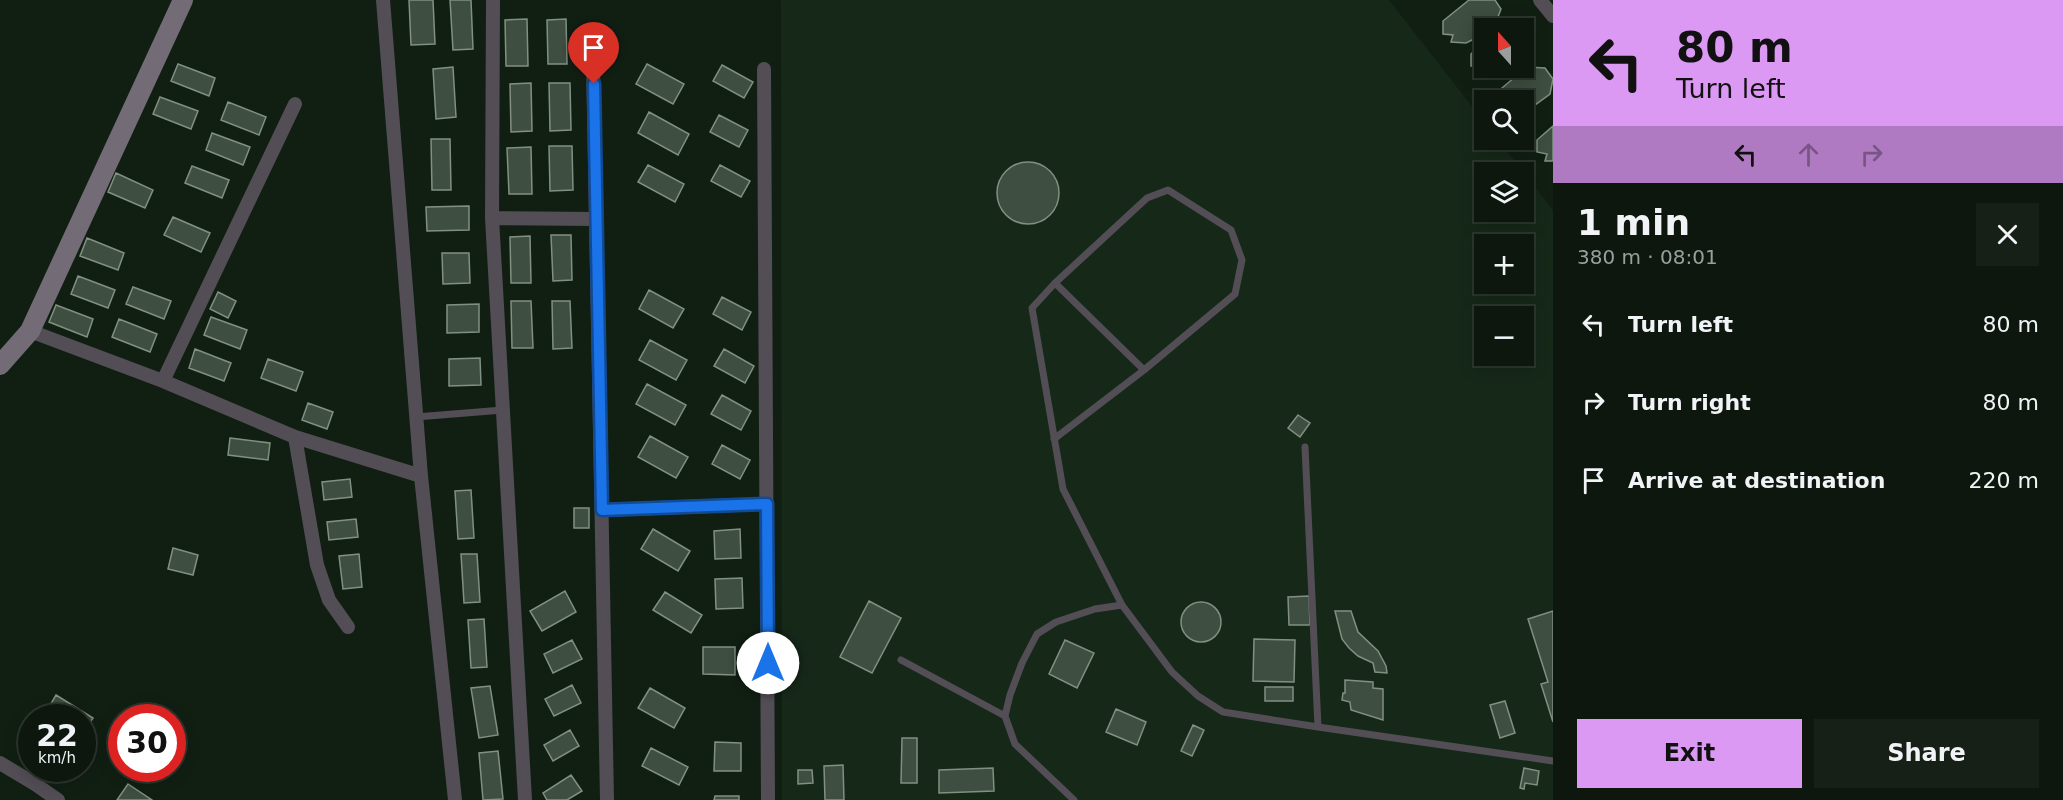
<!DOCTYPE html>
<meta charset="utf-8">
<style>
:root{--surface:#0d170e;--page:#162017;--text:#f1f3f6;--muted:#9a9f9e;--line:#2d362e;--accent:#dc99f4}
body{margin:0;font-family:"DejaVu Sans",sans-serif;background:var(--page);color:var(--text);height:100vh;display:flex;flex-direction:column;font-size:22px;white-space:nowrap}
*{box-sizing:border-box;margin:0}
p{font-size:20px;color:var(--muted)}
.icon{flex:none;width:33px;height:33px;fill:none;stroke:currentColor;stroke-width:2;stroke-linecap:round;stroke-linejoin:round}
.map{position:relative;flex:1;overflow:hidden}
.sheet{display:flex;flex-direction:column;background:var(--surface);width:510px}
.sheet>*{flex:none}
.hud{background:#dc99f4;color:#111;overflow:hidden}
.needle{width:39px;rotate:339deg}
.controls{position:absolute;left:1474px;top:18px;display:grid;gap:12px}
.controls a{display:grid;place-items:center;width:60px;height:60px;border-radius:0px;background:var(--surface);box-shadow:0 3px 15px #0003,0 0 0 2px var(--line);font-size:30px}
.speed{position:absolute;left:18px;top:704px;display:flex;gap:12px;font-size:30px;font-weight:700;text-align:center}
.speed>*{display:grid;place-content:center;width:78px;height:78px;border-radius:50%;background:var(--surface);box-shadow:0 3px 15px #0003,0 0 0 2px var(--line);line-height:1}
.speed small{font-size:15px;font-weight:400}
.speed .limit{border:9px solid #d22;background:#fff;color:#111}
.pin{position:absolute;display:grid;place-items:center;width:51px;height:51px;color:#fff;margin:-62px -26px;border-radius:50% 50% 50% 0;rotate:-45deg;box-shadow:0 0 6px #0007}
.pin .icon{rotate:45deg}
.me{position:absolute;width:66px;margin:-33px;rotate:0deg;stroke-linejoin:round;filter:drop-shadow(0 0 4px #0008)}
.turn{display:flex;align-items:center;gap:21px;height:126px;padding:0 24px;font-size:27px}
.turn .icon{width:78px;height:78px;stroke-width:2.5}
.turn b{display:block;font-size:42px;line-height:51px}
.lanes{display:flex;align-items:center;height:57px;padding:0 24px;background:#0003;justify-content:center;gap:30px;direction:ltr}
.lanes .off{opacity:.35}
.round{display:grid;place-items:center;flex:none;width:63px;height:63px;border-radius:0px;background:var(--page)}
.headline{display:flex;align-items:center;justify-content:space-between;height:102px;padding:0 24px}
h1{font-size:36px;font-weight:700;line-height:45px}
.primary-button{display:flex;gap:12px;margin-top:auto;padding:12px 24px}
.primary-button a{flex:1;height:69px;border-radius:0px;background:var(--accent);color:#111;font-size:24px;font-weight:700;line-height:69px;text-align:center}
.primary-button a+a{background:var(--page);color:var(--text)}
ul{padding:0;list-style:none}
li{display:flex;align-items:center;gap:18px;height:78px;padding:0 24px}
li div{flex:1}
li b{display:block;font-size:22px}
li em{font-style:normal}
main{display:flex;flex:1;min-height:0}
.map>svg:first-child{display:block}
.built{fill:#162919;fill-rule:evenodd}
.building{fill:#3e4e40;stroke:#809181;stroke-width:1.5}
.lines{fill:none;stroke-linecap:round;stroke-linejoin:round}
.lane{stroke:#534e55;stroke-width:7}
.street{stroke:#534e55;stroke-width:14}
.secondary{stroke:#736b76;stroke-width:20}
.route-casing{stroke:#114b97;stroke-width:15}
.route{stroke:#1a73e8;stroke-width:10}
</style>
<main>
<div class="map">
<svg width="1553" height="800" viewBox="0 0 1553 800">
<rect width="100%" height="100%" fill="#111f13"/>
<path class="built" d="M781 0H1389L1485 123V140H1498L1524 172H1485V212H1524V173L1553 210V800H782ZM1485 244H1524V284H1485ZM1485 316H1524V356H1485Z"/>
<path class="building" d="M409 0H433L435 44 411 45Z
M450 0H471L473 49 453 50Z
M1469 0H1495L1501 9 1496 22 1488 28H1485V31L1478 37 1466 43 1451 42 1453 35 1443 34V21Z
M527 19 528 66H506L505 20Z
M566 19 567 64H548L547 20Z
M1485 41V68H1509L1506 70 1495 75H1479L1481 68 1471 66V54Z
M178 64 215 78 209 96 171 81Z
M647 64 684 84 673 104 636 84Z
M722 65 753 82 744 98 713 81Z
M453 67 456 117 436 119 433 69Z
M1527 67 1545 68 1553 79 1550 94 1524 113V100H1496V93Z
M531 83 532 131 511 132 510 84Z
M549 83H570L571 130 550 131Z
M160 97 198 111 191 129 153 114Z
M228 102 266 117 259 135 221 120Z
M649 112 689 134 678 155 638 133Z
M719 115 748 130 739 147 710 132Z
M1553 126V161H1545L1547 154 1537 152V140Z
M212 133 250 147 243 165 206 150Z
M431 139H450L451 190H432Z
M549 146H572L573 190 550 191Z
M531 147 532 194H509L507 148Z
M997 193a31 31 0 1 1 62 0a31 31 0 1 1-62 0Z
M648 165 684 184 675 202 638 182Z
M720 165 750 181 741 197 711 181Z
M192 166 229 180 222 198 185 183Z
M116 173 153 190 145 208 108 192Z
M469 206V230L427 231 426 207Z
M173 217 210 233 201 252 164 235Z
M551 235H571L572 280 553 281Z
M530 236 531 283H511L510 237Z
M87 238 124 253 118 270 80 256Z
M442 253H469L470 283 443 284Z
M78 276 115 290 108 308 71 294Z
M133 287 171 301 164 319 126 304Z
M649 290 684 309 673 328 639 309Z
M218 292 236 301 228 318 210 309Z
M722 297 751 312 742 330 713 314Z
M511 301H531L533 348H512Z
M552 301H570L572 348 553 349Z
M479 304V332L447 333V305Z
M56 305 93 319 87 337 49 322Z
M211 317 247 330 240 349 204 335Z
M119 319 157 334 150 352 112 337Z
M650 340 687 360 676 380 639 360Z
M195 349 231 363 224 381 189 368Z
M724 349 754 366 745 383 714 366Z
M480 358 481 385 449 386V359Z
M268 359 303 372 296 391 261 378Z
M647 384 686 405 675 425 636 404Z
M722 395 751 411 741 430 711 414Z
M308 403 333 412 327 429 302 420Z
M1298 415 1310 423 1300 437 1288 428Z
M650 436 688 457 676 478 638 457Z
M230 438 270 443 268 460 228 455Z
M722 445 750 460 740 479 712 464Z
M350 479 352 497 324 500 322 482Z
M471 490 474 538 458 539 455 491Z
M574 508H589V528H574Z
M356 519 358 537 329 540 327 522Z
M653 529 690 551 678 571 641 549Z
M740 529 741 558 715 559 714 531Z
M173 548 198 555 193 575 168 569Z
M359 554 362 587 343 589 339 556Z
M461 554H477L480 602 464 603Z
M742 578 743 608 716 609 715 579Z
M565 591 576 612 542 631 530 611Z
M665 592 702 615 691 633 653 610Z
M1309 596 1310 625H1289L1288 597Z
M869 601 901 618 872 673 840 657Z
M1181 622a20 20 0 1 1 40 0a20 20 0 1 1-40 0Z
M1335 611H1351L1358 632 1378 651 1386 666 1387 673 1375 672 1373 663 1358 656 1349 648 1342 639Z
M1553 611V722L1541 684 1548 682 1528 619Z
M484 619 487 667 471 668 468 620Z
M1254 639 1295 640 1294 682 1253 681Z
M572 640 582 659 553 673 544 654Z
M1065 640 1094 653 1077 688 1049 674Z
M703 647H735V675L703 674Z
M1345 680 1373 682V688L1383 689V720L1351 710 1350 702 1342 700 1343 693H1345Z
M572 685 581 703 554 716 545 699Z
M490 686 498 735 479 738 471 688Z
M1265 687H1293V701H1265Z
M650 688 685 708 674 728 638 708Z
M56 695 93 718 82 735V717H43Z
M1505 701 1515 733 1500 738 1490 705Z
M1116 709 1146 722 1137 745 1106 732Z
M1193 725 1204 730 1192 756 1181 751Z
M570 730 579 746 553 761 544 745Z
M902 738H917V783H901Z
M715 742 741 743V771H714Z
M651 748 688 767 679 785 642 766Z
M498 751 503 799 483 800 479 753Z
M843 765 844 800H825L824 766Z
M993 768 994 791 939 793V770Z
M1524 768 1539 771 1537 785 1525 783 1524 789 1520 788Z
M798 770H812L813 783 798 784Z
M571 775 582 791 567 800H547L543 793Z
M128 784 152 800H117Z
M715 796H739V800H714Z"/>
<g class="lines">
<path class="lane" d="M1055 283 1144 370
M416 417 503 410
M1054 439 1144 370 1235 294 1242 260 1231 230 1168 190 1147 198 1055 283 1032 308 1063 489 1122 605 1172 672 1198 696 1223 712 1318 727 1553 761
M1305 447 1318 727
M901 660 1005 716
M1074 800 1015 744 1005 716 1010 695 1022 663 1037 634 1056 622 1095 609 1122 605"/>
<path class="street" d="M383 0 421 476 455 800
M493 0 492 218 525 800
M1540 0 1553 16
M593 61 607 800
M764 69 768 800
M492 218 596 219
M30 331 163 381 295 437 421 476
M163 381 295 104
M295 437 317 565 329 600 348 627
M602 510 767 504
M0 763 35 784 58 800"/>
<path class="secondary" d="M0 365 30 331 183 0"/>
</g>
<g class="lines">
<g class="route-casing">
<path id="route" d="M594 84 602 510 767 504 768 663"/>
</g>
<use href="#route" class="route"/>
</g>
</svg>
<div class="controls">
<a><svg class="needle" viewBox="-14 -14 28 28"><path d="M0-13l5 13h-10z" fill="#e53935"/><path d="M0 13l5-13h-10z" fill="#9a9f9e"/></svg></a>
<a><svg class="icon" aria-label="search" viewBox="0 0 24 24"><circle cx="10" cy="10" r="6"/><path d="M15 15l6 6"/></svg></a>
<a><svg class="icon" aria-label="layers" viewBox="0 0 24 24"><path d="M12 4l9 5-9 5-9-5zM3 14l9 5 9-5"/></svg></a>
<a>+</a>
<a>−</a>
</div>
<div class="speed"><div>22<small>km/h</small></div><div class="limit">30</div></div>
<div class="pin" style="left:594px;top:84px;background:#d93025"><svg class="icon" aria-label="arrive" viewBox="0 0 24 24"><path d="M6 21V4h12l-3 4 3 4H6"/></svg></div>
<svg class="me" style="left:768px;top:663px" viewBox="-20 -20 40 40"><circle r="19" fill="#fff"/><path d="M0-13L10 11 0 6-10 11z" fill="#1a73e8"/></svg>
</div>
<section class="sheet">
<div class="hud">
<div class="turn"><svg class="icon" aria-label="left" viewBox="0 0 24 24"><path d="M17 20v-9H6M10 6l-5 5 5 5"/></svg><div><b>80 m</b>Turn left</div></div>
<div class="lanes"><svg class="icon" aria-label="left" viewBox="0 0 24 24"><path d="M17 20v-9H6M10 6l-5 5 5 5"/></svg><svg class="icon off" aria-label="ahead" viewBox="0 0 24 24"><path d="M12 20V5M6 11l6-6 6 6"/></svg><svg class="icon off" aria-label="right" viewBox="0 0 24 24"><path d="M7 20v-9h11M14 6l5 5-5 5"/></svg></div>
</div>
<div class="headline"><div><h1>1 min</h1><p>380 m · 08:01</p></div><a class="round"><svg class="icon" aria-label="close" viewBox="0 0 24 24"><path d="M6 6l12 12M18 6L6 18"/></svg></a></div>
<ul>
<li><svg class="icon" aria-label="left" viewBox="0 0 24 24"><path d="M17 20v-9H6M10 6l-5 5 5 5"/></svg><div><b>Turn left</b></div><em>80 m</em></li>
<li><svg class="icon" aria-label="right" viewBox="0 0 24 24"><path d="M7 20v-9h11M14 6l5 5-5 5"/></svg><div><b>Turn right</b></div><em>80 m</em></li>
<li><svg class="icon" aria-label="arrive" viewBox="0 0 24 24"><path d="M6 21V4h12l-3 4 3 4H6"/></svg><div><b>Arrive at destination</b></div><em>220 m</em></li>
</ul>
<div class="primary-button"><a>Exit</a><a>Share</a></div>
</section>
</main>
